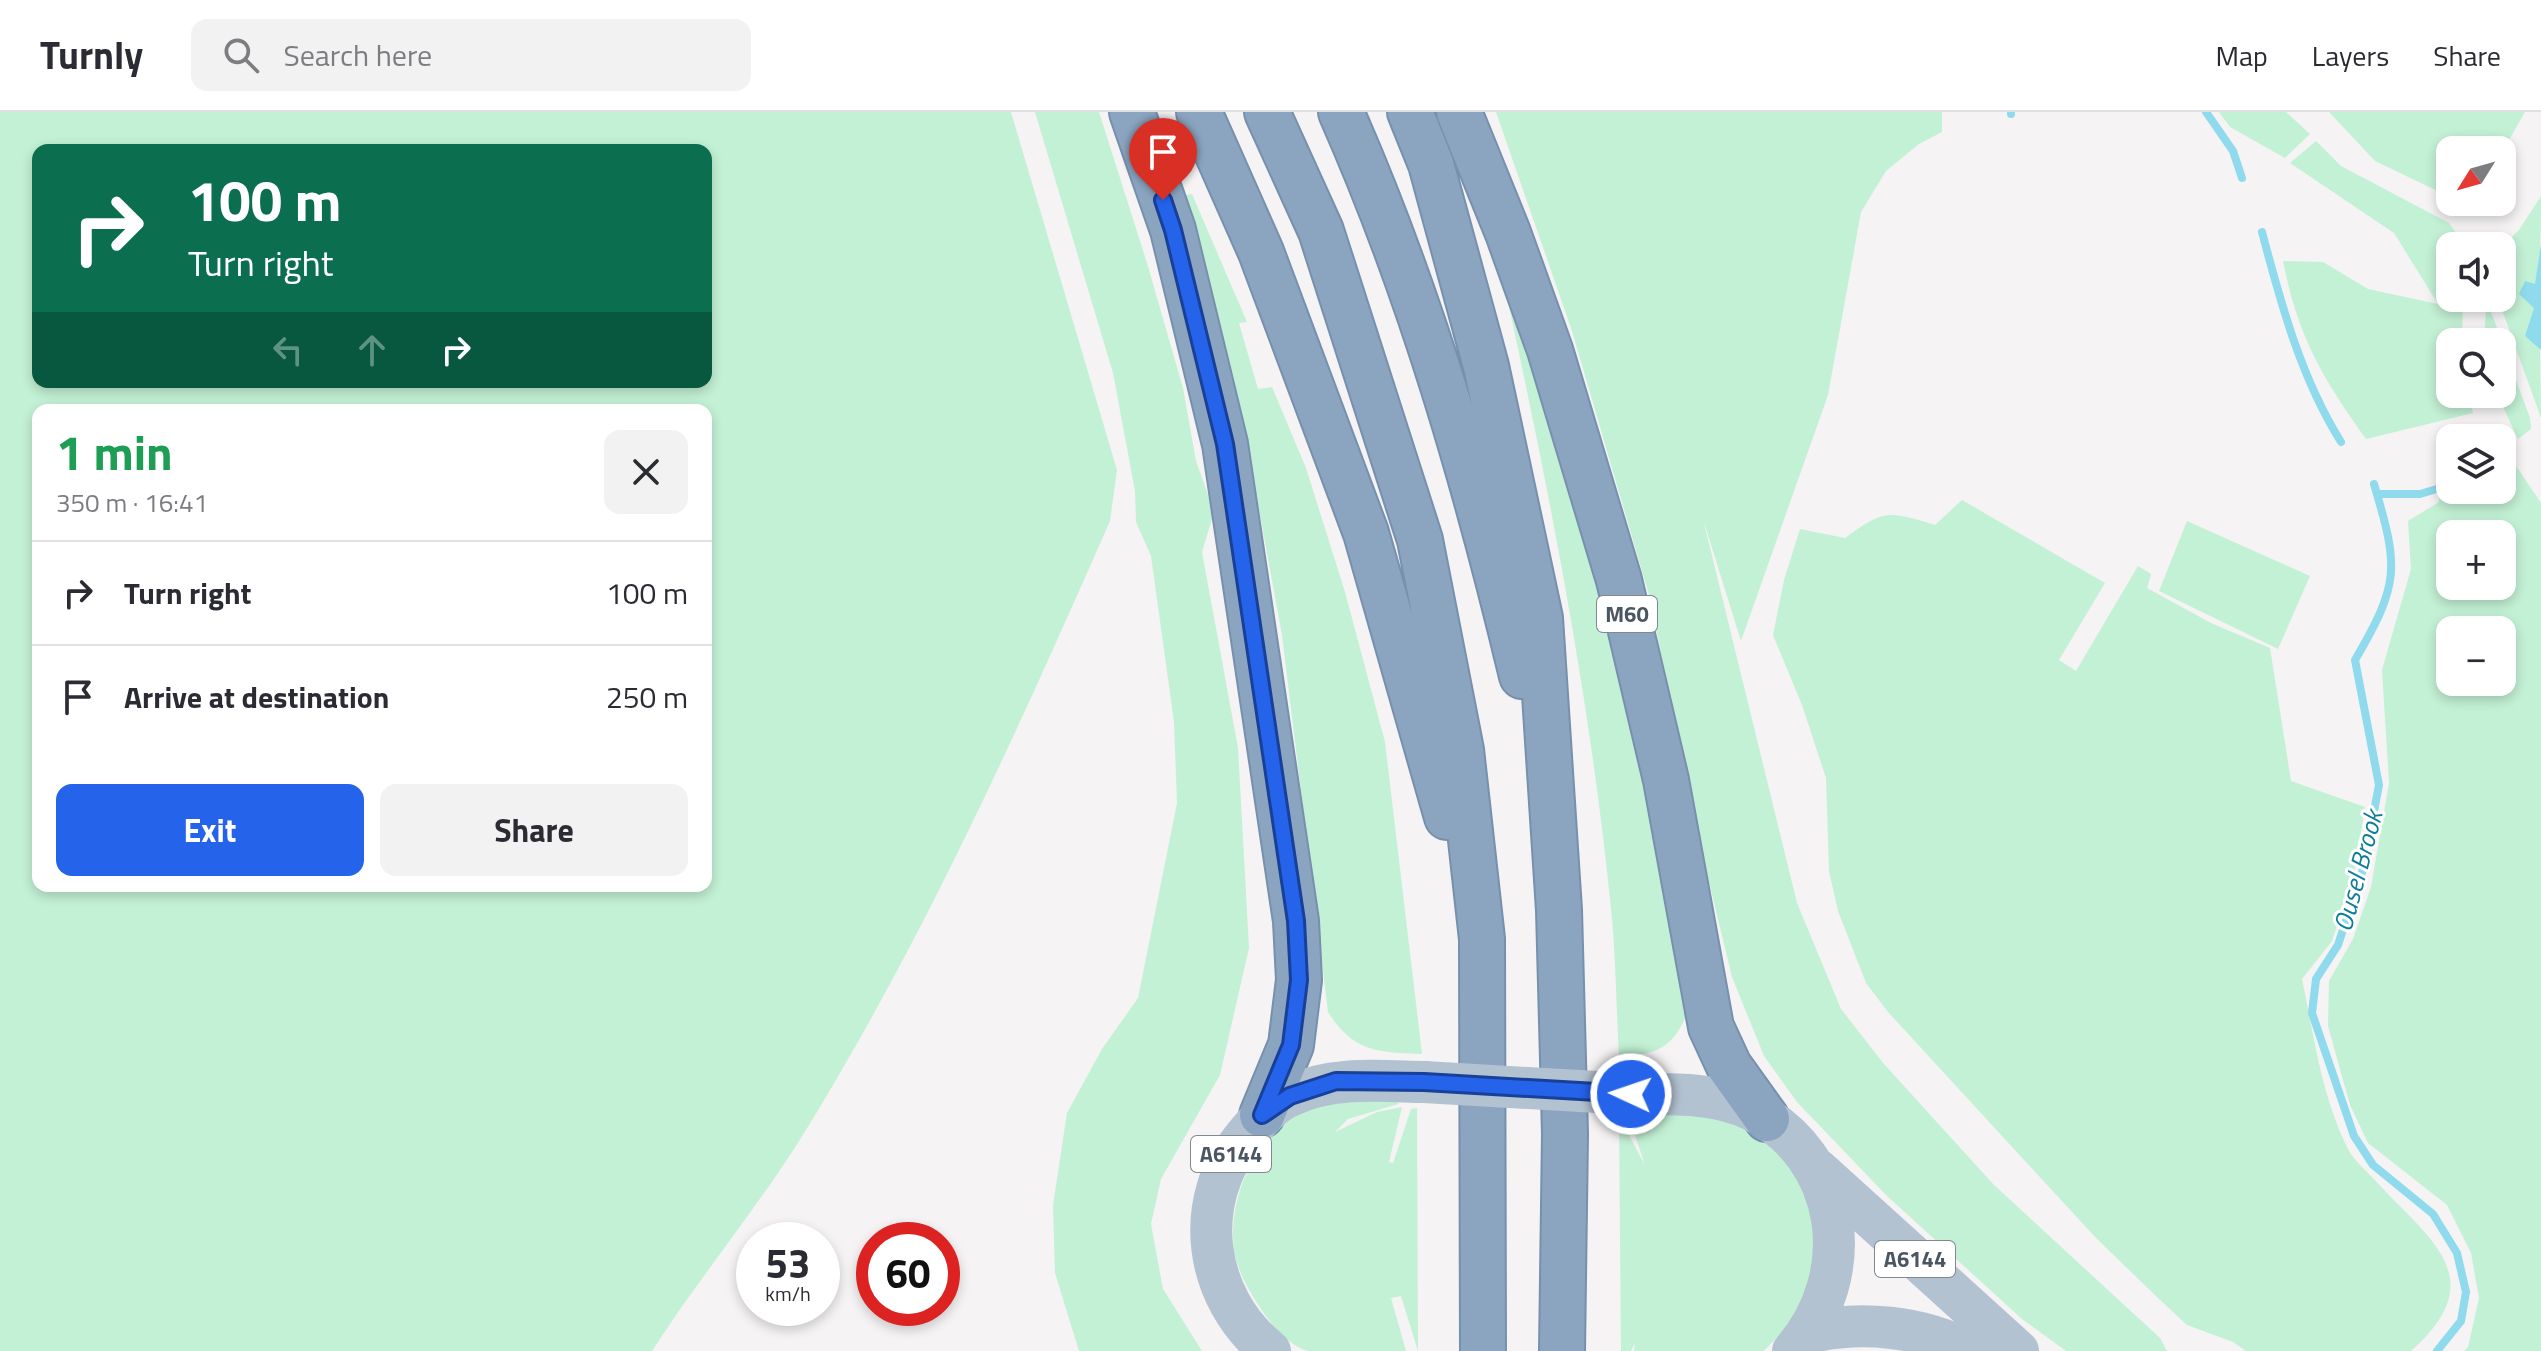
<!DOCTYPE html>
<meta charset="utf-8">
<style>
:root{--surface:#fff;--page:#f2f2f3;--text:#2b2b33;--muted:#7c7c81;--line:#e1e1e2;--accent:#2563eb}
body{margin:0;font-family:"Titillium Web",sans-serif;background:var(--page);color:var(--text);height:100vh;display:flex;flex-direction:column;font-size:30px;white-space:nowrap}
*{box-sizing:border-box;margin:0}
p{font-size:26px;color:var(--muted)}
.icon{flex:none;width:44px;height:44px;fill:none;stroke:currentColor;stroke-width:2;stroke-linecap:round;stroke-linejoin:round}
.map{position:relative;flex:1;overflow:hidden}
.sheet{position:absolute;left:32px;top:292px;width:680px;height:488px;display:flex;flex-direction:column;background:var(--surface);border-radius:16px;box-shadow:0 4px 12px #0003}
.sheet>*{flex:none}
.banner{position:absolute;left:32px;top:32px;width:680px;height:244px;border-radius:16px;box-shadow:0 4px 12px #0003;background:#0b6e4f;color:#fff;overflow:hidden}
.needle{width:52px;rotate:233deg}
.tools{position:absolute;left:2436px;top:24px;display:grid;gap:16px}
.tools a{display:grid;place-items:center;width:80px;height:80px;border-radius:16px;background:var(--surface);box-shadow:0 4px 12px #0003;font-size:40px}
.speed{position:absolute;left:736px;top:1110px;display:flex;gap:16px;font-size:40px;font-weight:700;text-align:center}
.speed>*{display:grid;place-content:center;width:104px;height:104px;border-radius:50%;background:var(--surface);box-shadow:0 4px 12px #0003;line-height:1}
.speed small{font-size:20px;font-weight:400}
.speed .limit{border:12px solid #d22;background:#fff;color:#111}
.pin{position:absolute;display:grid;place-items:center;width:68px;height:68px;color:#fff;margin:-82px -34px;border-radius:50% 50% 50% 0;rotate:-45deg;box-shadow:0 0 8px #0007}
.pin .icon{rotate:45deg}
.me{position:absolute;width:88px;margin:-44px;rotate:273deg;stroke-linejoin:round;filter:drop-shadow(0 0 6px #0008)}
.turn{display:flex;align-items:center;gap:28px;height:168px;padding:0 24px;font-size:36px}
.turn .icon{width:104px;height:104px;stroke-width:2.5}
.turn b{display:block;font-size:56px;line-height:68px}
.lanes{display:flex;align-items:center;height:76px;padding:0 24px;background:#0003;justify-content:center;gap:40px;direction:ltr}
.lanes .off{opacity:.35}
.round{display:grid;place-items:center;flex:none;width:84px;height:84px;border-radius:16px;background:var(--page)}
.headline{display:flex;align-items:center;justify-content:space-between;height:136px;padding:0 24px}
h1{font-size:48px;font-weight:700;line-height:60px;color:#1e9e55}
.cta{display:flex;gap:16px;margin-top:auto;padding:16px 24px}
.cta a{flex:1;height:92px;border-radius:16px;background:var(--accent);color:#fff;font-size:32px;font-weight:700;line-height:92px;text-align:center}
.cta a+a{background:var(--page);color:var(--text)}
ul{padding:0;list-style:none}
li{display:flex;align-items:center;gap:24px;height:104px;padding:0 24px;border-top:2px solid var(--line)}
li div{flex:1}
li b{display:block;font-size:30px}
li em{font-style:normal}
header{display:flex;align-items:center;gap:48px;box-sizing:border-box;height:112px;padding:0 40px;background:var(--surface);border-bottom:2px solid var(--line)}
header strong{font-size:38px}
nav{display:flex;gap:44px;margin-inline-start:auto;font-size:28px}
.search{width:560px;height:72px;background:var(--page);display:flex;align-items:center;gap:20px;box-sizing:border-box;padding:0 28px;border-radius:16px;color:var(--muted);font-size:30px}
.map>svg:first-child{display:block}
.green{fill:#c3f1d5;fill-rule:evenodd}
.water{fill:#90daee}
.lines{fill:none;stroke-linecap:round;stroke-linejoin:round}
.stream{stroke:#90daee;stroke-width:8}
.highway-casing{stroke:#7690ad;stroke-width:48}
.primary{stroke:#b3c2d1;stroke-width:42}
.highway{stroke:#8ba5c1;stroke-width:44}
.primary-bridge{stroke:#b3c2d1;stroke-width:42}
.route-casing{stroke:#184099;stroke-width:20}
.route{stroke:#2563eb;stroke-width:14}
.labels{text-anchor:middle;stroke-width:6;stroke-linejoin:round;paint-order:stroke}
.shield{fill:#fff;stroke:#808990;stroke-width:2}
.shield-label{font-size:22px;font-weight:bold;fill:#4a5661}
.water-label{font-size:26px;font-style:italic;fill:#0c7c9b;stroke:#fff}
</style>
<header>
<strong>Turnly</strong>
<div class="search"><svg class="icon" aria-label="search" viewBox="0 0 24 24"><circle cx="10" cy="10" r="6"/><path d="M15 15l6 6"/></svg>Search here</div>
<nav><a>Map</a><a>Layers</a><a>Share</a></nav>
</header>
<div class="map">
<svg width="2541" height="1239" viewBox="0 0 2541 1239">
<rect width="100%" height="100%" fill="#f5f3f3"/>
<path class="green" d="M0 0H1011L1117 358 1110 409C1018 618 922 831 801 1026 755 1099 699 1166 652 1239H0ZM38 38H706V270H38ZM38 298H706V774H38Z
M1035 0H1099L1147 151 1183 276 1196 349 1214 400 1202 440 1238 636 1249 836 1220 963 1161 1067 1151 1112 1163 1177 1202 1239H1079L1055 1161 1053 1093 1067 1001 1102 937 1138 886 1177 691 1174 610 1151 444 1136 410 1135 379 1113 261Z
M1496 0H1942V20L1919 32 1886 59 1861 100 1828 283 1741 529 1703 407 1797 791 1841 897 1884 952 1994 1073 2160 1226 2167 1239H2066L2022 1207 1886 1083 1797 990 1764 944 1732 865 1701 737 1649 483 1572 219Z
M2219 0H2286L2310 22 2285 46 2230 15Z
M2329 0H2525L2502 40 2450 38V85L2375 49Z
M2316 29 2341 54 2449 111 2463 131 2450 134V186H2463L2462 230H2450V282H2469L2473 301 2366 327C2322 265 2298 225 2283 149L2323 150 2368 177 2438 192 2394 121 2290 51Z
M1192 82 1247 210 1239 211 1258 277 1272 275 1306 356 1345 480 1385 630 1422 942C1378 940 1354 941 1328 900L1282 523 1243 310 1180 84Z
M2541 84C2541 118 2541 196 2525 224L2540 234 2541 306 2504 203 2494 186H2502V135L2519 118Z
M1492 117 1638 598 1689 897C1674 935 1660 942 1619 945 1616 892 1616 839 1610 787 1587 562 1541 338 1492 117Z
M2489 194 2530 306 2531 317 2518 327 2497 282H2502V230H2484L2486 195Z
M2502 333 2541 391V1239H2464L2468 1235 2479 1186 2471 1141 2447 1093 2368 1031 2350 993 2328 914 2329 869 2353 827 2371 775 2389 671 2382 558 2411 457 2408 409 2439 390V381L2450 376 2502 378ZM2450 422H2502V474H2450ZM2450 518H2502V570H2450Z
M1962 388 2105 471 2059 548 2076 559 2138 454 2151 462 2147 476 2211 511 2270 536 2291 669 2365 695 2354 762 2332 829 2302 867C2314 925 2322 986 2349 1039 2355 1049 2365 1058 2373 1066 2427 1126 2495 1165 2411 1239H2246L2233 1230 2187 1213 2158 1186 2096 1126 1888 900 1866 871 1838 799 1829 759 1826 666 1802 593 1773 523 1784 468 1800 417 1845 426C1885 397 1888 399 1935 413Z
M2187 409 2310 464 2278 537 2159 479Z
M1353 988 1397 989 1398 992 1348 1007 1335 1020 1377 1000 1402 995 1389 1050 1393 1051 1411 997 1417 996 1418 1239 1401 1184 1391 1186 1406 1239C1381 1239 1329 1239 1308 1239 1288 1234 1269 1210 1259 1194 1248 1177 1237 1158 1234 1138 1227 1081 1259 1015 1317 994 1328 991 1341 990 1353 988Z
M1634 1002C1666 1003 1702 1000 1732 1012 1831 1052 1840 1173 1763 1239H1634L1635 1231 1631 1239H1621L1619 1005 1645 1053 1629 1005Z"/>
<path class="water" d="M2541 132V238L2525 224 2534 196 2519 182 2525 169 2535 172Z"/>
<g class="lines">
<path class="stream" d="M2206 0 2233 39 2242 66
M2011 2V0
M2262 120C2281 192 2301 266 2341 330
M2374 372C2399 456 2400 471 2355 548L2379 673 2363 757 2338 833 2316 867 2312 901 2354 1024 2373 1053 2433 1102 2457 1141 2466 1180 2461 1209 2437 1239
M2377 382H2420L2450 373"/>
<g class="highway-casing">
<path id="highway" d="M1132 0 1173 118 1225 332 1296 809 1299 868 1291 933 1262 1003
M1199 0 1261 140 1366 421 1447 705
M1267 0 1321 119 1420 428 1461 638 1482 827 1483 1239
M1341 0C1421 181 1476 372 1522 564
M1410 0 1431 52 1486 254 1540 506 1559 798 1565 1022 1562 1239
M1459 0 1508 121 1550 238 1619 468 1666 668 1711 915 1729 954 1767 1007"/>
</g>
<path class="primary" d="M1631 982C1670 982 1716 980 1752 998 1845 1045 1859 1163 1793 1239
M1817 1057 2018 1239
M1808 1221C1860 1208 1920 1214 1969 1239
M1270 1239C1203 1185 1191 1089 1246 1023 1259 1007 1273 991 1292 983 1334 964 1379 969 1424 970"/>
<use href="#highway" class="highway"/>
<path class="primary-bridge" d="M1424 970 1631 982"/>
</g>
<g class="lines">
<g class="route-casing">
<path id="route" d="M1163 88 1173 118 1225 332 1296 809 1299 868 1291 933 1262 1003 1290 984 1336 969 1424 970 1631 982"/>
</g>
<use href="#route" class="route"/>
</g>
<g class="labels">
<g class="shield">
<rect x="1597" y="484" width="60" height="36" rx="6"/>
<rect x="1191" y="1024" width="80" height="36" rx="6"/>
<rect x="1875" y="1129" width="80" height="36" rx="6"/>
</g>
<g class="shield-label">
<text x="1627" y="510">M60</text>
<text x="1231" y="1050">A6144</text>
<text x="1915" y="1155">A6144</text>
</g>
<g class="water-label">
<text transform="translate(2358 759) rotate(-75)" y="9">Ousel Brook</text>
</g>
</g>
</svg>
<div class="tools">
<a><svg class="needle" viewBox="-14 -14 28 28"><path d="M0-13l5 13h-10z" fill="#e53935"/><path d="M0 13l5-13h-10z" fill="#7c7c81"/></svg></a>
<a><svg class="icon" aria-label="sound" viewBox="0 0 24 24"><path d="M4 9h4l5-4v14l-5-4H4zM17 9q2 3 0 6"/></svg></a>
<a><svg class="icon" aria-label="search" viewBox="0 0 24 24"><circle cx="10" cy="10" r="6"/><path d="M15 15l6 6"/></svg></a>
<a><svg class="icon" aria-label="layers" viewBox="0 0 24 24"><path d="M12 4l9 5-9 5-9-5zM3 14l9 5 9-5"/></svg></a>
<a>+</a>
<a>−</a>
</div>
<div class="speed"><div>53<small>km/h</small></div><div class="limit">60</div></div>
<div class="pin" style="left:1163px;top:88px;background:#d93025"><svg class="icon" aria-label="arrive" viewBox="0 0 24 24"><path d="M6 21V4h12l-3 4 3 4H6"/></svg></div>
<svg class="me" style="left:1631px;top:982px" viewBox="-20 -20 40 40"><circle r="17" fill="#2563eb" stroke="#fff" stroke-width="3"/><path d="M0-11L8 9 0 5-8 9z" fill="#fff"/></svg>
<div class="banner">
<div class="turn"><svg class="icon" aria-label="right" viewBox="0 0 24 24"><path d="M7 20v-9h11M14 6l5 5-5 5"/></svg><div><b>100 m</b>Turn right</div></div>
<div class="lanes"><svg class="icon off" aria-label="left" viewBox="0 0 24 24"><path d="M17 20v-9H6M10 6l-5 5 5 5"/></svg><svg class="icon off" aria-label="ahead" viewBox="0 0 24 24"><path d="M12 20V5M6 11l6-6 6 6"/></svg><svg class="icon" aria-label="right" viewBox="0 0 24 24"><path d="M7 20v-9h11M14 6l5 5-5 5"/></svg></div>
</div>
<section class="sheet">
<div class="headline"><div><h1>1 min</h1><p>350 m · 16:41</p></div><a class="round"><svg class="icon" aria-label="close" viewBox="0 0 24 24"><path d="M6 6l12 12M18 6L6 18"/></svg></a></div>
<ul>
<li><svg class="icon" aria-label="right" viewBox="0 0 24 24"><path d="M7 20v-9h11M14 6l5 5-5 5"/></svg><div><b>Turn right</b></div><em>100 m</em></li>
<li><svg class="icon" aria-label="arrive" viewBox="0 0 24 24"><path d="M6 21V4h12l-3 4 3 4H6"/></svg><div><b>Arrive at destination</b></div><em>250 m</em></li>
</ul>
<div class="cta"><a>Exit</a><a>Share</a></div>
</section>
</div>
